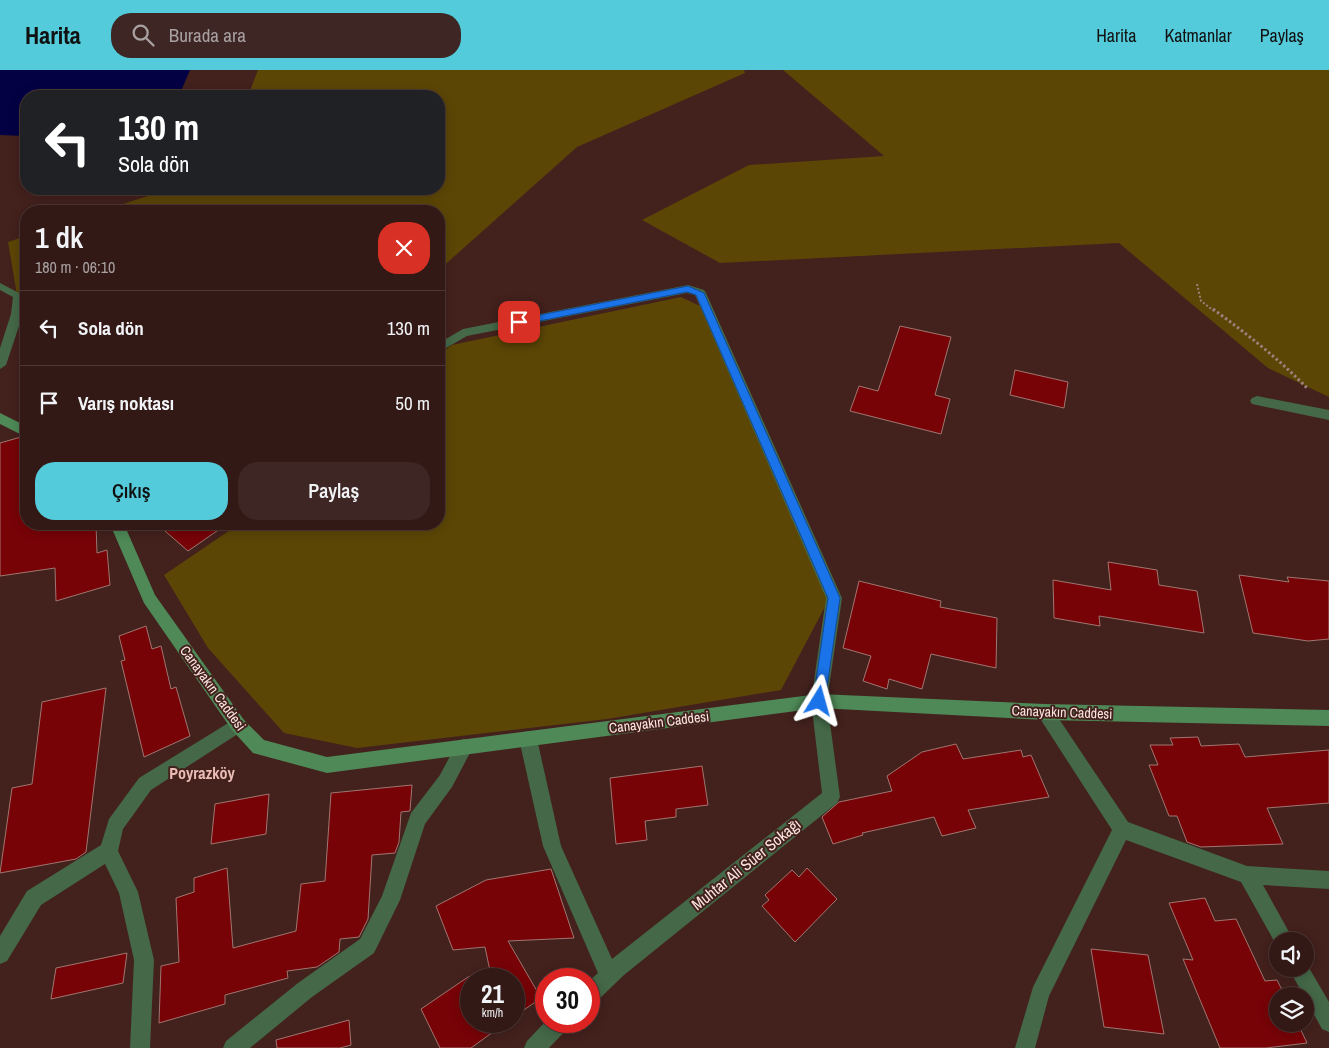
<!DOCTYPE html>
<html lang="tr">
<meta charset="utf-8">
<style>
:root{--surface:#321916;--page:#3d2623;--text:#f1f3f6;--muted:#a8a0a1;--line:#4d3835;--accent:#53cbdb}
body{margin:0;font-family:"Archivo Narrow",sans-serif;background:var(--page);color:var(--text);height:100vh;display:flex;flex-direction:column;font-size:19px;white-space:nowrap}
*{box-sizing:border-box;margin:0}
p{font-size:16px;color:var(--muted)}
.icon{flex:none;width:28px;height:28px;fill:none;stroke:currentColor;stroke-width:2;stroke-linecap:round;stroke-linejoin:round}
.map{position:relative;flex:1;overflow:hidden}
.drawer{position:absolute;left:20px;top:135px;width:425px;height:325px;display:flex;flex-direction:column;background:var(--surface);border-radius:20px;box-shadow:0 2px 12px #0003,0 0 0 1px var(--line)}
.drawer>*{flex:none}
.guide{position:absolute;left:20px;top:20px;width:425px;height:105px;border-radius:20px;box-shadow:0 2px 12px #0003,0 0 0 1px var(--line);background:#202124;color:#fff;overflow:hidden}
.tools{position:absolute;left:1269px;top:862px;display:grid;gap:10px}
.tools a{display:grid;place-items:center;width:45px;height:45px;border-radius:50%;background:var(--surface);box-shadow:0 2px 12px #0003,0 0 0 1px var(--line);font-size:25px}
.speed{position:absolute;left:460px;top:898px;display:flex;gap:10px;font-size:25px;font-weight:700;text-align:center}
.speed>*{display:grid;place-content:center;width:65px;height:65px;border-radius:50%;background:var(--surface);box-shadow:0 2px 12px #0003,0 0 0 1px var(--line);line-height:1}
.speed small{font-size:12px;font-weight:400}
.speed .limit{border:8px solid #d22;background:#fff;color:#111}
.pin{position:absolute;display:grid;place-items:center;width:42px;height:42px;color:#fff;margin:-21px;border-radius:10px;box-shadow:0 2px 8px #0006}
.me{position:absolute;width:55px;margin:-28px;rotate:8deg;stroke-linejoin:round;filter:drop-shadow(0 0 4px #0008)}
.turn{display:flex;align-items:center;gap:18px;height:105px;padding:0 15px;font-size:22px}
.turn .icon{width:65px;height:65px;stroke-width:2.5}
.turn b{display:block;font-size:35px;line-height:42px}
.round{display:grid;place-items:center;flex:none;width:52px;height:52px;border-radius:20px;background:var(--page)}
.overview{display:flex;align-items:center;justify-content:space-between;height:85px;padding:0 15px}
h1{font-size:30px;font-weight:600;line-height:38px}
.action{display:flex;gap:10px;margin-top:auto;padding:10px 15px}
.action a{flex:1;height:58px;border-radius:20px;background:var(--accent);color:#111;font-size:20px;font-weight:600;line-height:58px;text-align:center}
.action a+a{background:var(--page);color:var(--text)}
ul{padding:0;list-style:none}
li{display:flex;align-items:center;gap:15px;height:75px;padding:0 15px;border-top:1px solid var(--line)}
li div{flex:1}
li b{display:block;font-size:19px}
li em{font-style:normal}
header{display:flex;align-items:center;gap:30px;box-sizing:border-box;height:70px;padding:0 25px;background:var(--accent);color:#111}
header strong{font-size:24px}
nav{display:flex;gap:28px;margin-inline-start:auto;font-size:18px}
.search{width:350px;height:45px;background:var(--page);display:flex;align-items:center;gap:12px;box-sizing:border-box;padding:0 18px;border-radius:20px;color:var(--muted);font-size:19px}
.map>svg:first-child{display:block}
.green{fill:#5c4606}
.water{fill:#030143}
.building{fill:#770307;stroke:#a07670}
.lines{fill:none;stroke-linecap:round;stroke-linejoin:round}
.path-far1{stroke:#9d817d;stroke-width:2;stroke-dasharray:2 2;stroke-linecap:butt}
.path{stroke:#9d817d;stroke-width:3;stroke-dasharray:2.5 2.5;stroke-linecap:butt}
.lane{fill:#446848;fill-rule:evenodd}
.street{fill:#446848;fill-rule:evenodd}
.secondary{fill:#4e8957;fill-rule:evenodd}
.route{fill:#1a73e8;stroke:#114b97}
.labels{text-anchor:middle;stroke-width:4;stroke-linejoin:round;paint-order:stroke}
.street-label{font-size:14px;fill:#fce5e1;stroke:#43211d}
.quarter-label{font-size:16px;font-weight:bold;fill:#ebbdb6;stroke:#43211d}
.near-street-label{font-size:16px;fill:#fce5e1;stroke:#43211d}
</style>
<header>
<strong>Harita</strong>
<div class="search"><svg class="icon" aria-label="search" viewBox="0 0 24 24"><circle cx="10" cy="10" r="6"/><path d="M15 15l6 6"/></svg>Burada ara</div>
<nav><a>Harita</a><a>Katmanlar</a><a>Paylaş</a></nav>
</header>
<div class="map">
<svg width="1329" height="978" viewBox="0 0 1329 978">
<rect width="100%" height="100%" fill="#43211d"/>
<path class="green" d="M258 0H744L745 3 577 77 439 200V141H101L170 119H439V26H248Z
M783 0H1329V327L1268 298 1119 173 720 193 642 150 749 95 884 86Z
M26 166V278L8 172Z
M681 227 700 236 828 531 781 620 607 649 357 678 284 663 208 578 164 505 239 454H439V284L452 275Z"/>
<path class="water" d="M0 0H190L179 26H26V66L0 65Z"/>
<path class="building" d="M900 256 951 267 935 325 950 329 941 364 850 341 859 316 878 321Z
M1015 300 1068 312 1064 338 1010 325Z
M21 367 26 369V454H96L97 483 107 480 110 515 56 531 55 498 0 506V373Z
M157 454H227L188 481Z
M1108 492 1157 500 1159 515 1197 521 1204 563 1099 546 1100 556 1054 548 1053 510 1111 520Z
M1239 505 1289 512 1287 507 1329 511V569L1308 571 1253 563Z
M859 511 941 531 940 537 997 548 996 598 931 584 922 619 889 609 887 619 863 611 871 586 843 578Z
M146 556 152 579 161 576 171 619 176 617 190 666 144 687 121 591 125 590 119 566Z
M106 618 86 782 76 789 0 803 12 718 32 714 42 632Z
M1198 667 1201 676 1239 674 1245 687 1329 680V733L1267 738 1283 774 1201 777 1187 772 1177 746H1169L1149 695H1158L1150 675H1173L1170 668Z
M956 674 963 689 1021 680 1023 687 1031 685 1049 727 968 740 976 758 942 766 934 747 862 763 863 765 833 774 822 747 839 732 892 721 887 706 922 682Z
M702 696 708 735 676 739V747L645 751 647 770 616 774 610 708Z
M412 715 410 741 401 742 399 772 395 783 372 785 368 849 359 867 340 869 339 882 317 897 287 901 288 908 225 925V934L159 953 161 896 179 892 176 828 194 822V808L227 798 233 878 296 861 301 814 325 811 331 723Z
M269 724 266 764 211 774 215 734Z
M807 798 837 829 795 872 762 836 769 830 765 825 792 800 799 807Z
M551 799 574 868 508 871 541 928 514 947V909H471V951H508L471 978H440L421 939 468 907 490 901 485 877 453 880 436 836 486 810Z
M1205 828 1215 851 1236 849 1265 911 1277 910 1285 926H1278V954H1298L1307 973 1266 978H1220L1183 889 1193 890 1169 833Z
M1091 879 1148 885 1164 964 1104 957Z
M127 883 123 913 51 929 56 898Z
M349 950 351 975 340 978H277L276 970Z"/>
<g class="lines">
<path class="path-far1" d="M1197 214 1201 231 1214 241"/>
<path class="path" d="M1213 239C1247 264 1279 289 1308 319"/>
<path class="lane" d="M0 213 23 225V244L6 295 0 299V278L11 244 13 227 0 220Z"/>
<path class="street" d="M688 215 704 220 706 223 842 528 827 631 840 727 837 733 624 905 596 932 589 935V911L598 903 543 776 519 669 522 663 528 661 534 663 537 669 561 776 612 889 822 723 811 631 826 528 695 225 687 223 467 266 439 282V273L463 259Z
M1257 326 1329 340V350L1252 334 1250 331 1252 328Z
M1045 634 1051 637 1128 752 1247 796 1329 801V819L1263 815 1294 871H1278V878L1241 812 1126 770 1049 926 1035 978H1015L1033 917 1112 760 1039 647 1037 642 1039 637Z
M238 647 244 650 247 655 244 660 151 720 123 759 118 781 138 822 154 890 150 978H130L134 890 119 823 105 794 41 835 7 891 0 894V866L27 821 101 775 109 749 139 708Z
M464 669 470 671 473 677 452 717 425 754 400 830 374 883 312 927 250 978H223L226 971 298 913 360 869 382 826 411 743 440 705 458 671Z
M1305 891 1329 932V962L1322 959 1289 899H1305Z
M546 951H571L568 958 549 978H524L527 971Z"/>
<path class="secondary" d="M0 343 26 356V367L0 354Z
M110 454H124L155 525 244 650 264 670 327 687 819 624 1045 634 1329 640V656L1045 650 819 638 327 703 253 683 232 660 144 533Z"/>
</g>
<path class="route" d="M688 216 704 223 840 528 825 631 824 635 819 637 815 635 813 631 828 528 696 225 687 222 519 255 515 252 519 249Z"/>
<g class="labels">
<g class="street-label">
<text transform="translate(213 618) rotate(54)" y="5">Canayakın Caddesi</text>
<text transform="translate(1062 642) rotate(2)" y="5">Canayakın Caddesi</text>
<text transform="translate(659 652) rotate(-7)" y="5">Canayakın Caddesi</text>
</g>
<g class="quarter-label">
<text x="202" y="709">Poyrazköy</text>
</g>
<g class="near-street-label">
<text transform="translate(746 794) rotate(-39)" y="6">Muhtar Ali Süer Sokağı</text>
</g>
</g>
</svg>
<div class="tools">
<a><svg class="icon" aria-label="sound" viewBox="0 0 24 24"><path d="M4 9h4l5-4v14l-5-4H4zM17 9q2 3 0 6"/></svg></a>
<a><svg class="icon" aria-label="layers" viewBox="0 0 24 24"><path d="M12 4l9 5-9 5-9-5zM3 14l9 5 9-5"/></svg></a>
</div>
<div class="speed"><div>21<small>km/h</small></div><div class="limit">30</div></div>
<div class="pin" style="left:519px;top:252px;background:#d93025"><svg class="icon" aria-label="arrive" viewBox="0 0 24 24"><path d="M6 21V4h12l-3 4 3 4H6"/></svg></div>
<svg class="me" style="left:819px;top:631px" viewBox="-20 -20 40 40"><path d="M0-17L14 15 0 8-14 15z" fill="#1a73e8" stroke="#fff" stroke-width="4"/></svg>
<div class="guide">
<div class="turn"><svg class="icon" aria-label="left" viewBox="0 0 24 24"><path d="M17 20v-9H6M10 6l-5 5 5 5"/></svg><div><b>130 m</b>Sola dön</div></div>
</div>
<section class="drawer">
<div class="overview"><div><h1>1 dk</h1><p>180 m · 06:10</p></div><a class="round" style="background:#d93025;color:#fff"><svg class="icon" aria-label="close" viewBox="0 0 24 24"><path d="M6 6l12 12M18 6L6 18"/></svg></a></div>
<ul>
<li><svg class="icon" aria-label="left" viewBox="0 0 24 24"><path d="M17 20v-9H6M10 6l-5 5 5 5"/></svg><div><b>Sola dön</b></div><em>130 m</em></li>
<li><svg class="icon" aria-label="arrive" viewBox="0 0 24 24"><path d="M6 21V4h12l-3 4 3 4H6"/></svg><div><b>Varış noktası</b></div><em>50 m</em></li>
</ul>
<div class="action"><a>Çıkış</a><a>Paylaş</a></div>
</section>
</div>
